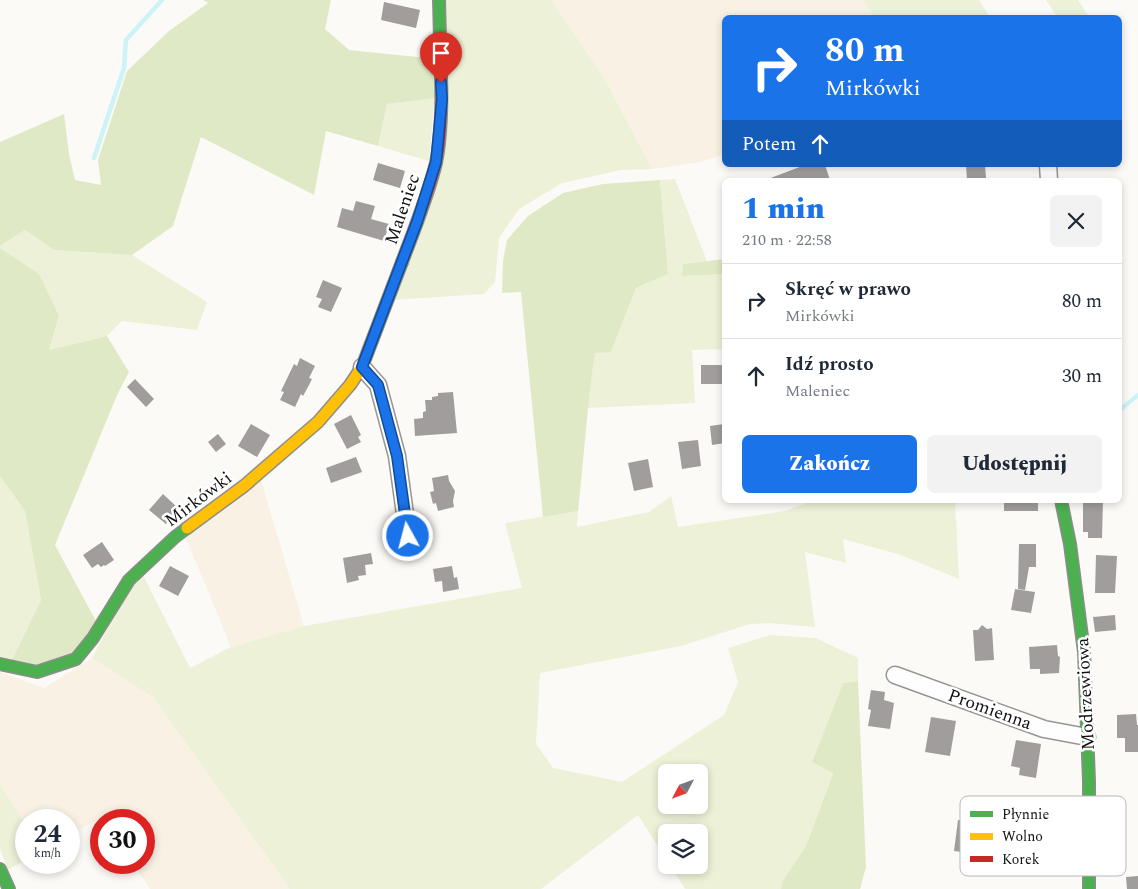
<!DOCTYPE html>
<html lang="pl">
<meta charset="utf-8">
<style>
:root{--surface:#fff;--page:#f2f2f3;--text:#1f2937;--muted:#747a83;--line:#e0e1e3;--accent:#1a73e8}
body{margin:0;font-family:Spectral,serif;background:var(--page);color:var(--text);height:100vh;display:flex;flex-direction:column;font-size:19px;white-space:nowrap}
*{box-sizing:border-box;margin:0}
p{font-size:16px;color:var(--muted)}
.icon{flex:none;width:28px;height:28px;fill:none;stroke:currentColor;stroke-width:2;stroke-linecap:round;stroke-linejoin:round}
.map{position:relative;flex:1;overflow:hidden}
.drawer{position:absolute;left:722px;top:178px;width:400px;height:325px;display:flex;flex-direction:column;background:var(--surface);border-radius:8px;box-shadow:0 2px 8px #0003}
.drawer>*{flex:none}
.guide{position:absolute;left:722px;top:15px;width:400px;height:152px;border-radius:8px;box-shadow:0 2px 8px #0003;background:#1a73e8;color:#fff;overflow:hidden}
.needle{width:32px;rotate:229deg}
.fabs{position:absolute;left:658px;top:764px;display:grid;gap:10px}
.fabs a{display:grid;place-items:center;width:50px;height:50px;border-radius:8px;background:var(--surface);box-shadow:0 2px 8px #0003;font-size:25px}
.speed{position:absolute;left:15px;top:809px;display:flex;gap:10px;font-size:25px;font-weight:700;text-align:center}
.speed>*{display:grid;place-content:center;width:65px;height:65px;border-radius:50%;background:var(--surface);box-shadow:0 2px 8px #0003;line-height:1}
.speed small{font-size:12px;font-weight:400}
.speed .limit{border:8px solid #d22;background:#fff;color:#111}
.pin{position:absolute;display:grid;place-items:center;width:42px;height:42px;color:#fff;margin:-51px -21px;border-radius:50% 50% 50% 0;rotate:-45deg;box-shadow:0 0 5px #0007}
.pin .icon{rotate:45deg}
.me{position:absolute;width:55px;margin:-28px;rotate:353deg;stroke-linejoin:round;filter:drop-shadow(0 0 4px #0008)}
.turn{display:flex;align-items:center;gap:18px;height:105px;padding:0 20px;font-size:22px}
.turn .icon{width:65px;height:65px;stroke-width:2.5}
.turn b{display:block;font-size:35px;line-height:42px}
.then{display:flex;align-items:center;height:48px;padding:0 20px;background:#0003;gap:10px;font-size:19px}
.round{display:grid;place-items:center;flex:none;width:52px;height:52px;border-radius:8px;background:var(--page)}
.head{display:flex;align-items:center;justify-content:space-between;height:85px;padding:0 20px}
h1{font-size:30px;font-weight:800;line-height:38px;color:var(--accent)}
.cta{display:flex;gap:10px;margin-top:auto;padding:10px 20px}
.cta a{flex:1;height:58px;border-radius:8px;background:var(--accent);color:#fff;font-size:20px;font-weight:800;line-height:58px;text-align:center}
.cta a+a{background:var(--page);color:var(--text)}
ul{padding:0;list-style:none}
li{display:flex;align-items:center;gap:15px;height:75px;padding:0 20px;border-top:1px solid var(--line)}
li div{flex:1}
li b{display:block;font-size:19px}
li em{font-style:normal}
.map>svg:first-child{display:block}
.farmland{fill:#f8f1e4}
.green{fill:#edf1d7;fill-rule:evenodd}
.forest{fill:#e0e9c5}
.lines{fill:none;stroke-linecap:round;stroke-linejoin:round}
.stream{stroke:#cdf3f6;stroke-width:4.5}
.building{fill:#a09d9c}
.street-casing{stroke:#979695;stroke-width:19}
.fast-casing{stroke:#8d8d8b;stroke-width:14}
.slow-casing{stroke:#8d8d8b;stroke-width:14}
.jam-casing{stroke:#8d8d8b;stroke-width:14}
.street{stroke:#fffefe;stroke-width:16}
.fast{stroke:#4caf50;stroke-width:11}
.slow{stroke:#ffc107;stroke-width:11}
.jam{stroke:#c62828;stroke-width:11}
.route-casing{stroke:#114b97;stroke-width:12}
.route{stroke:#1a73e8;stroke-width:9}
.labels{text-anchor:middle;stroke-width:5;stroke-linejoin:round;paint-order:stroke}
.street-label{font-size:18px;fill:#111;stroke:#fff}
.key{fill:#fff;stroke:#b8b8b8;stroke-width:1}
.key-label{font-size:14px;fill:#111}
</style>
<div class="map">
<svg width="1138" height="889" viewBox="0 0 1138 889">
<rect width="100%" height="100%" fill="#fcfaf7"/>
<path class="farmland" d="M551 0H863L874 17 725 18V154L700 162 652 169 603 76Z
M261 480 304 626 231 647 186 538Z
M92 658 153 697 290 889H150L132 863 144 862V820H104L102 817 69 836V820H26V825L0 784V672L44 688Z"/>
<path class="green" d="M443 0H551L603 76 652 169 621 170 562 183 519 209 499 238 495 282 484 294 393 300 424 220Z
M863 0H979L990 17H874Z
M1046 0H1078L1089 17H1057Z
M436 98 432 162 378 146 387 104Z
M675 179 707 261 683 264 682 276 725 274V349L692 350 695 403 587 408 595 352H611L636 288 668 274 660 180Z
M25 230 54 250 132 255 207 302 197 330 122 321 107 336 49 350 59 316 38 274 0 248V246Z
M0 476 25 511 41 600 11 662 0 658Z
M671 496 678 527 785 511 815 500H955L959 579 901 555 843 539 846 563 805 552 815 627 770 623 750 624 681 646 540 673 536 744 553 768 622 782 724 715 738 682 728 648 770 635 816 638 858 658V681L843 683 812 762 833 772 806 846 783 880 781 889H685L670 865H699V832H666V859L638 815 541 889H290L153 697 92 658 122 602 142 573 190 668 231 647 304 626 522 588 505 523 578 511 577 527 649 512ZM666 772H699V805H666Z
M0 784 26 825V860L8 870 0 849Z"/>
<path class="forest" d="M203 0H331L325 29 349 50 437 59 436 98 387 104 378 146 326 131 314 195 201 137 173 226 132 255 54 250 25 230 0 246V142L64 114 69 154 75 180 101 185 98 160 127 71 169 31 208 3Z
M660 180 668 274 636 288 611 352 595 353C587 405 584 458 578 511L543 517 521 292 502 293 503 261 507 240 528 216 563 193 603 184Z
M0 248 39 274 59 316 49 350 107 336 129 372 118 393 55 545 97 623 72 653 41 666 11 662 41 600 25 511 0 476Z
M725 259V274L682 276 683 264Z
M858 681 866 867 860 889H781L783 880 806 846 833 773 812 762 843 683Z"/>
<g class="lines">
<path class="stream" d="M94 158 124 68 126 40 162 0
M1120 410 1138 395"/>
</g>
<path class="building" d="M384 2 420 10 416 28 381 20Z
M378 163 405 171 400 188 373 180Z
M805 165H825L830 180H768V179Z
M966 165H985L986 178 967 180Z
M356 201 375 206 371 219 389 224 384 241 337 227 342 208 353 211Z
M323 280 342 288 331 312 318 307 322 299 316 297Z
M300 358 315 366 309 378 312 379 308 387 303 396 301 394 295 407 280 400 284 392 281 391 294 364 297 366Z
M701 365H725V384H701Z
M135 379 154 399 146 407 127 387Z
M453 392 457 433 415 436 414 419 423 418V412L426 411 425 400H432V397L438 396V393Z
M351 415 361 435 358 437 361 442 347 449 334 424Z
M251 424 270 435 257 457 238 446Z
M724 424 725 443 712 445 710 426Z
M218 434 226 444 216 452 208 442Z
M698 440 701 466 682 469 678 442Z
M356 457 362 472 331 483 326 468Z
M648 459 653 487 634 491 628 463Z
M448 475 449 481 455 491 453 501 454 507 438 511 436 503 433 504 430 492 434 491 432 478Z
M163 494 179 509 166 524 149 510Z
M1004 500H1038V511H1004Z
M1083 500H1103L1102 538H1088V532H1083Z
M102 542 114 560 105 566 104 565 101 567 98 564 92 568 83 555Z
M1019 544H1036V567H1029L1025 590 1018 589Z
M371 553 373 564 365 565 366 575 358 576 359 580 347 583 343 558Z
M1096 555 1117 556 1115 593H1095Z
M170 566 189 576 178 596 159 586Z
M452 566 454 578 457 577 459 589 443 592 442 581 435 582 433 569Z
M1015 589 1035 592 1031 613 1011 610Z
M1115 615 1116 630 1095 632 1093 617Z
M982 625 987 629 992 628 994 660 975 661 973 630H978Z
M1057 645 1058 656 1060 657 1059 673 1040 674V669H1030L1029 647Z
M871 690 885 692 884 700 894 703 890 729 868 726 871 710 868 709Z
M1136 714 1137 725H1138V752H1125V738H1117V715Z
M931 717 956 721 950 756 925 752Z
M1016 740 1041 744 1036 778 1019 775 1020 768 1011 766Z
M958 820 980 823 977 854 954 851Z
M1138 876V889H1127L1126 877Z"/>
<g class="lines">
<g class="street-casing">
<path id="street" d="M1048 165 1049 180
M362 367 378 385 397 456 408 536 401 547
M895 675 1044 729 1087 737"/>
</g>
<g class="fast-casing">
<path id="fast" d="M439 0 441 78
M1061 500 1070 544 1084 652 1089 781V889
M0 664 37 672 76 659 93 638 129 580 175 537 187 528
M0 869 9 889"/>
</g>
<g class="slow-casing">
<path id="slow" d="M187 528 244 486 318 422 350 385 362 367 402 262"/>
</g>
<g class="jam-casing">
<path id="jam" d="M402 262C414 230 428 196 436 163 441 139 442 102 441 78"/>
</g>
<use href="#street" class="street"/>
<use href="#fast" class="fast"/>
<use href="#slow" class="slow"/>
<use href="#jam" class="jam"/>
</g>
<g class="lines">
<g class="route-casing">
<path id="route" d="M408 536 397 456 378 385 362 367 417 222 436 162 442 99 441 83"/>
</g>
<use href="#route" class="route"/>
</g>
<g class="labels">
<g class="street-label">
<text transform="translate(402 209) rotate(-71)" y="6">Maleniec</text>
<text transform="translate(198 499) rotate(-37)" y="6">Mirkówki</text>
<text transform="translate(1085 694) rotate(-93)" y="6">Modrzewiowa</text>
<text transform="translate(990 709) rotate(20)" y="6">Promienna</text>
</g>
</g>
<rect x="960" y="796" width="166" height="80" rx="8" class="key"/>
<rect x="970" y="811" width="23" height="6" fill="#4caf50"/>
<rect x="970" y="833" width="23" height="7" fill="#ffc107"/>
<rect x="970" y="856" width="23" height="6" fill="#c62828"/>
<g class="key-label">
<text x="1002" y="819">Płynnie</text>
<text x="1002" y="841">Wolno</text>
<text x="1002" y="864">Korek</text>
</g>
</svg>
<div class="fabs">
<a><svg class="needle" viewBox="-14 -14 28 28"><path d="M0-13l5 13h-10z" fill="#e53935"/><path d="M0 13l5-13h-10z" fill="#747a83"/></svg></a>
<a><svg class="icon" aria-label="layers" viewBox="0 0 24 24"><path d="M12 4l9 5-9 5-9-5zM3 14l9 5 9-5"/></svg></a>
</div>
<div class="speed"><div>24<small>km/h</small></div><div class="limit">30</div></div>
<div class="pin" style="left:441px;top:83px;background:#d93025"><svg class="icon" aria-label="arrive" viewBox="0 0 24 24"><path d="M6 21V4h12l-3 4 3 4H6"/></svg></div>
<svg class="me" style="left:408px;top:536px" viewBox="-20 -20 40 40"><circle r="17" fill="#1a73e8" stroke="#fff" stroke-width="3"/><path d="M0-11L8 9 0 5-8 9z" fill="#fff"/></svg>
<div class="guide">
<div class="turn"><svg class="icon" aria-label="right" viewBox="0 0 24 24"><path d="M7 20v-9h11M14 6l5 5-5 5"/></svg><div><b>80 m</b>Mirkówki</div></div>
<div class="then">Potem<svg class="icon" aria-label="ahead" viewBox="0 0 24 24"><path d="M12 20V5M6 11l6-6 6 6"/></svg></div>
</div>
<section class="drawer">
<div class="head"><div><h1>1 min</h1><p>210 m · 22:58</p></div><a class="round"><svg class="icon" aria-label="close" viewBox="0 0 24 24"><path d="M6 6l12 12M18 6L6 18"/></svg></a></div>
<ul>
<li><svg class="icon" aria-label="right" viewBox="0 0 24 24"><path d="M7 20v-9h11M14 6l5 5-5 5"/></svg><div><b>Skręć w prawo</b><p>Mirkówki</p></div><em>80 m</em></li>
<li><svg class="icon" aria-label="ahead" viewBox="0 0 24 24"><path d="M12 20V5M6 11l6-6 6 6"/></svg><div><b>Idź prosto</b><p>Maleniec</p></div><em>30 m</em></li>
</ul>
<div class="cta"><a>Zakończ</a><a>Udostępnij</a></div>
</section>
</div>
